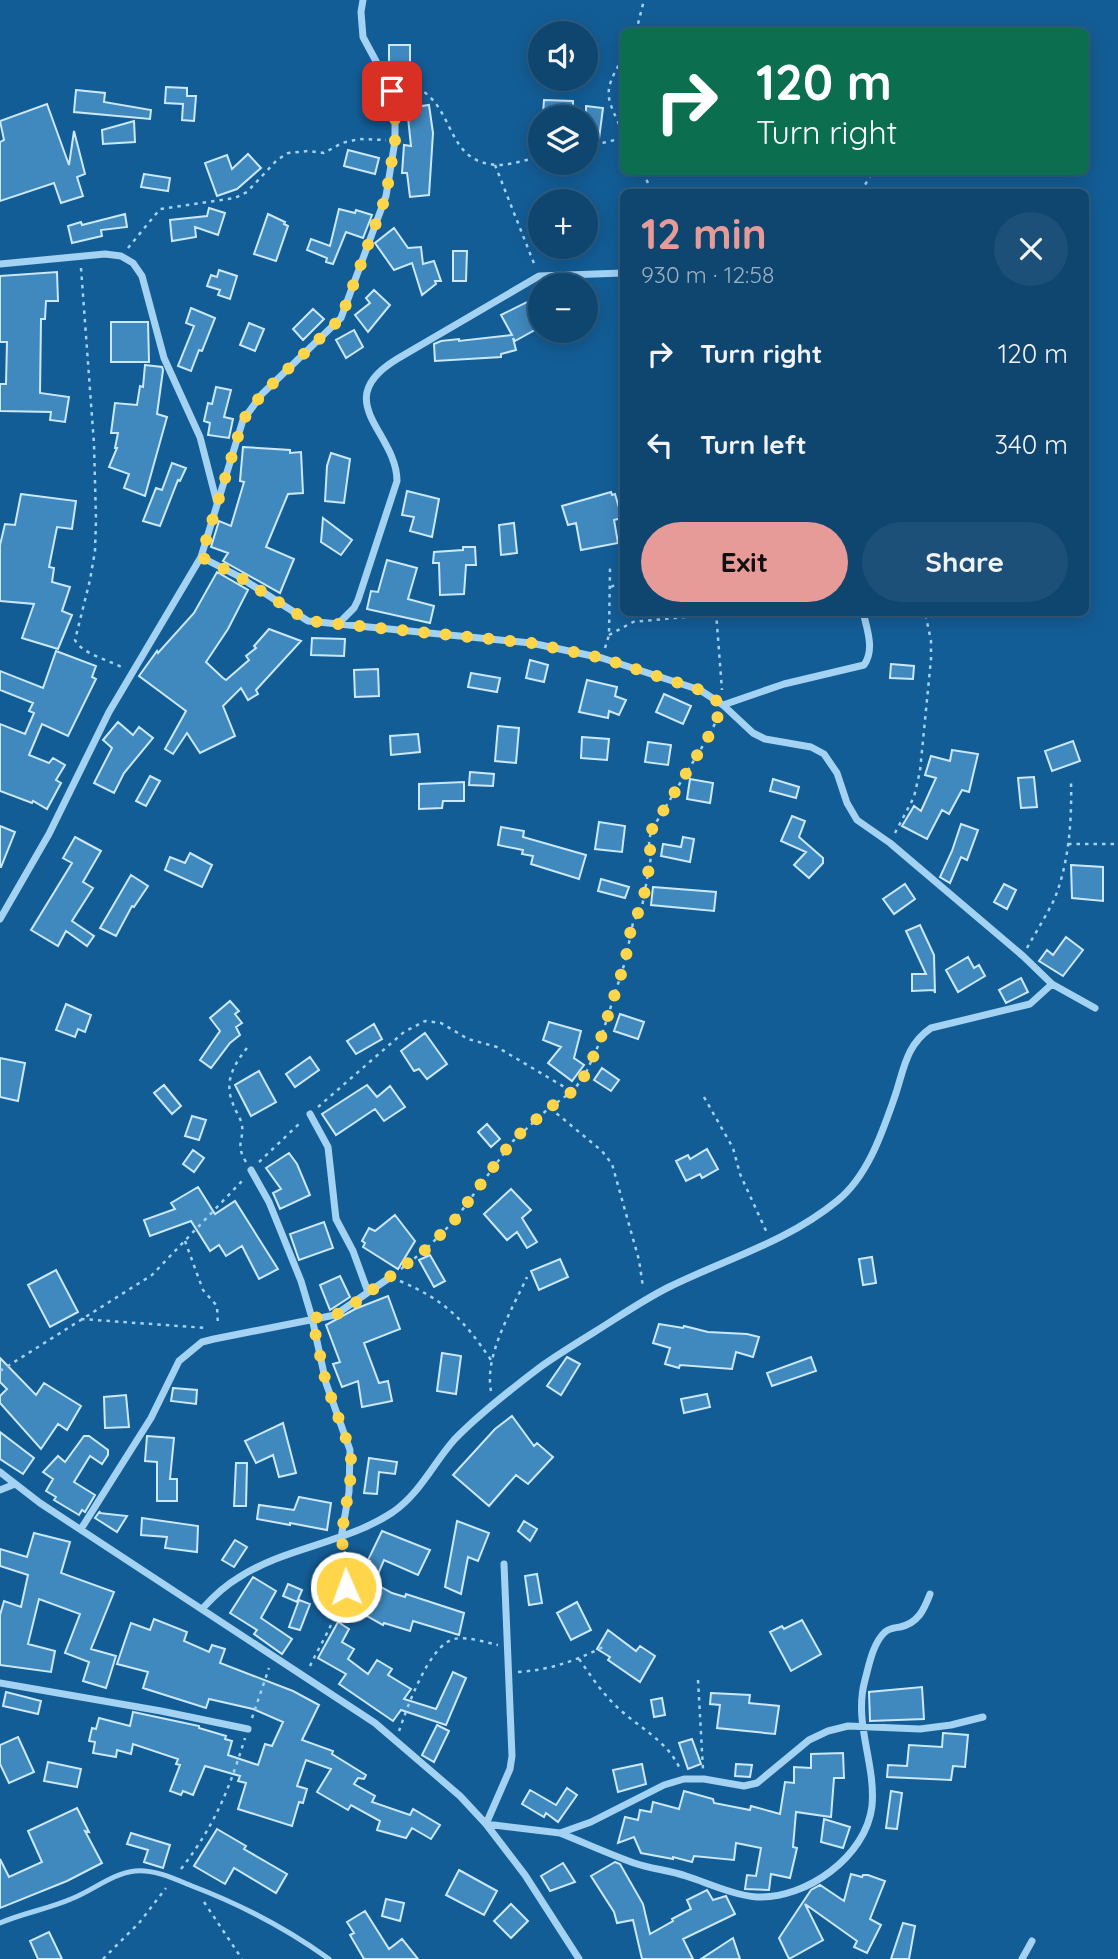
<!DOCTYPE html>
<meta charset="utf-8">
<style>
:root{--surface:#0e4670;--page:#1c5078;--text:#f1f3f6;--muted:#9bb1c3;--line:#2e5e83;--accent:#e69b98}
body{margin:0;font-family:Quicksand,sans-serif;background:var(--page);color:var(--text);height:100vh;display:flex;flex-direction:column;font-size:26px;white-space:nowrap}
*{box-sizing:border-box;margin:0}
p{font-size:23px;color:var(--muted)}
.icon{flex:none;width:38px;height:38px;fill:none;stroke:currentColor;stroke-width:2;stroke-linecap:round;stroke-linejoin:round}
.map{position:relative;flex:1;overflow:hidden}
.drawer{position:absolute;left:620px;top:189px;width:469px;height:427px;display:flex;flex-direction:column;background:var(--surface);border-radius:10px;box-shadow:0 4px 18px #0003,0 0 0 2px var(--line)}
.drawer>*{flex:none}
.top-card{position:absolute;left:620px;top:28px;width:469px;height:147px;border-radius:10px;box-shadow:0 4px 18px #0003,0 0 0 2px var(--line);background:#0b6e4f;color:#fff;overflow:hidden}
.tools{position:absolute;left:528px;top:21px;display:grid;gap:14px}
.tools a{display:grid;place-items:center;width:70px;height:70px;border-radius:50%;background:var(--surface);box-shadow:0 4px 18px #0003,0 0 0 2px var(--line);font-size:35px}
.pin{position:absolute;display:grid;place-items:center;width:60px;height:60px;color:#fff;margin:-30px;border-radius:14px;box-shadow:0 4px 10px #0006}
.me{position:absolute;width:77px;margin:-38px;rotate:358deg;stroke-linejoin:round;filter:drop-shadow(0 0 5px #0008)}
.turn{display:flex;align-items:center;gap:24px;height:147px;padding:0 21px;font-size:32px}
.turn .icon{width:91px;height:91px;stroke-width:2.5}
.turn b{display:block;font-size:49px;line-height:60px}
.round{display:grid;place-items:center;flex:none;width:74px;height:74px;border-radius:37px;background:var(--page)}
.headline{display:flex;align-items:center;justify-content:space-between;height:119px;padding:0 21px}
h1{font-size:42px;font-weight:700;line-height:52px;color:var(--accent)}
.button{display:flex;gap:14px;margin-top:auto;padding:14px 21px}
.button a{flex:1;height:80px;border-radius:42px;background:var(--accent);color:#111;font-size:28px;font-weight:700;line-height:80px;text-align:center}
.button a+a{background:var(--page);color:var(--text)}
ul{padding:0;list-style:none}
li{display:flex;align-items:center;gap:21px;height:91px;padding:0 21px}
li div{flex:1}
li b{display:block;font-size:26px}
li em{font-style:normal}
.map>svg:first-child{display:block}
.building{fill:#4089bf;stroke:#cbe8fd;stroke-width:2}
.lines{fill:none;stroke-linecap:round;stroke-linejoin:round}
.path{stroke:#a3d2f2;stroke-width:2.5;stroke-dasharray:3.5 5;stroke-linecap:butt}
.service{stroke:#a3d2f2;stroke-width:5}
.minor{stroke:#a3d2f2;stroke-width:7}
.route{stroke:#ffd54a;stroke-width:12;stroke-dasharray:0 21.6}
</style>
<div class="map">
<svg width="1118" height="1959" viewBox="0 0 1118 1959">
<rect width="100%" height="100%" fill="#135d96"/>
<path class="building" d="M389 45H410V67H389Z
M166 87 187 88V96H196L194 121 182 120 183 104 165 103Z
M76 90 105 93 104 102 151 110 150 119 74 112Z
M544 100 573 101V115L543 114Z
M47 104 69 165 74 131 85 174 77 177 83 196 61 203 54 183 0 201V142L4 140 0 121Z
M429 105 433 133 429 195 410 197 407 173H402L404 145 411 146 407 108Z
M586 106 603 108 599 139 586 138Z
M134 121 135 142 103 144 102 130Z
M348 150 379 158 375 174 344 166Z
M248 154 261 168 237 189 217 196 205 163 227 155 232 169Z
M144 174 170 178 168 191 141 187Z
M209 208 225 213 218 235 195 227 196 237 172 241 170 220 207 216Z
M339 209 355 213 356 210 372 215 363 238 346 232 333 264 326 262 327 258 307 250 311 239 330 246Z
M125 214 127 227 101 230 102 236 72 243 68 226 81 222 82 225Z
M268 214 285 222 284 224 288 226 276 261 254 254Z
M394 228 408 248 421 247 423 264 434 261 441 281H435L436 284 422 295 412 263 394 270 375 243Z
M453 251H467L466 281H453Z
M219 270 237 276 230 299 218 295 220 290 207 286 211 275 217 277Z
M57 272 58 301H46L45 319H41L40 393 69 397 65 422 50 420 51 412 0 411V384H6L7 342H0V276Z
M374 290 390 305 368 332 355 315 370 303 366 298Z
M527 302 540 327 515 341 513 338 516 350 501 354V357L435 361 434 344 441 341 459 339V341L512 335 501 315Z
M191 308 215 318 202 351 199 350 191 371 178 366 194 326 186 323Z
M313 309 324 319 303 340 293 329Z
M111 322H148L149 362H111Z
M249 323 264 329 255 351 240 345Z
M354 330 363 347 346 358 336 340Z
M145 365 162 367 163 370 157 414 167 417 145 496 124 488 129 474 109 467 117 448H115L118 433H111L115 403 137 405 140 386 143 387Z
M216 387 231 390 224 417 233 419 229 438 208 435 210 423 204 421 208 403 212 404Z
M243 447 290 450V453L301 452 303 493 288 494 266 547 294 559 280 593 223 561 228 553 211 547 219 521 231 526 244 482 240 481Z
M331 453 350 459 344 503 325 501 327 466Z
M172 463 186 468 180 481 178 480 160 526 143 521 156 488 162 490Z
M407 491 439 499 432 537 410 531 414 517 402 515Z
M611 492 612 495 615 494 622 518 614 520 618 543 581 550 576 523 568 525 562 506Z
M21 494 76 501 72 529 57 527 49 567 54 568 52 582 70 587 62 611 72 615 58 649 22 638 34 604 0 601V545L5 524 15 525Z
M323 518 352 540 341 555 321 542Z
M514 523 517 553 501 555 499 525Z
M463 547H475L476 565H466L464 594 440 595 439 563H433L434 552 463 550Z
M387 560 417 568 408 599 434 606 430 623 367 609 371 591 378 592Z
M217 572 248 590 228 629 206 662 223 678 226 680 249 660 246 656 256 648 254 646 269 629 301 641 256 690 258 694 248 700 241 688 223 706 235 736 200 753 187 733 173 754 165 749 186 711 139 676 157 651 158 653 194 613Z
M312 638 345 639 344 656 311 655Z
M56 651 96 666 92 677 96 679 68 736 42 724 29 755 49 763 53 758 65 765 56 780 61 783 47 809 33 801 32 803 0 791V724L25 734 34 713 29 711 33 703 0 690V671L43 688Z
M530 660 548 665 544 682 526 678Z
M891 664 914 666 913 679 890 678Z
M378 669 379 696 355 697 354 670Z
M471 673 500 678 497 692 468 687Z
M587 680 617 687 615 696 626 700 619 715 609 711 608 718 579 712Z
M664 694 691 706 683 724 656 712Z
M118 722 133 735 139 727 153 738 124 773 114 793 94 783 112 748 103 740Z
M498 726 519 728 516 763 495 761Z
M418 734 420 752 391 755 390 736Z
M582 737 609 739 607 760 581 758Z
M1073 741 1080 761 1052 771 1045 751Z
M648 742 671 745 668 765 645 762Z
M952 750 978 754 969 792 962 790 949 814 942 810 927 839 902 826 914 806 921 811 936 778 925 775 931 756 950 761Z
M470 772 494 774 493 786 469 785Z
M150 776 160 781 146 806 136 801Z
M1034 777 1037 807 1021 808 1018 778Z
M690 779 713 783 710 803 687 799Z
M773 779 799 787 796 798 770 791Z
M464 782V801H443L442 808 419 809V784Z
M792 816 805 821 799 837 823 858V863L809 878 794 865 806 852 781 841Z
M599 822 625 826 622 852 595 849Z
M961 824 978 830 967 860 961 857 950 883 940 877 952 851Z
M0 826 15 832 1 867H0Z
M501 827 524 831 523 837 586 855 579 879 531 864 533 856 522 854 523 850 498 845Z
M75 837 101 851 83 882 93 888 72 921 94 936 87 946 66 931 58 946 31 930 72 863 63 858Z
M683 837 694 839 690 862 661 856 663 844 681 847Z
M190 853 212 865 202 887 165 870 170 857 185 863Z
M1071 865 1103 867V901L1072 898Z
M131 875 148 886 134 907 132 906 116 936 100 928Z
M601 879 629 887 625 898 598 891Z
M905 884 915 899 894 914 883 899Z
M1004 884 1016 890 1007 909 994 902Z
M653 887 716 892 714 911 651 905Z
M920 925 934 955 935 993 934 990 912 991V974H926L906 931Z
M1066 937 1083 950 1063 976 1039 961 1047 950 1053 955Z
M968 957 974 968 979 965 985 976 958 992 946 970Z
M1021 978 1028 992 1006 1003 999 990Z
M230 1001 239 1011 235 1014 242 1023 236 1027 240 1035 230 1043 211 1068 200 1060 220 1031 210 1018Z
M66 1004 91 1015 85 1032 78 1029 75 1037 56 1030Z
M620 1014 644 1022 638 1039 614 1031Z
M549 1022 581 1031 574 1058 584 1065 572 1081 548 1063 561 1047 543 1040Z
M374 1024 382 1039 356 1054 347 1041Z
M425 1033 447 1064 427 1079 419 1069 414 1071 401 1051Z
M310 1057 319 1070 295 1087 286 1074Z
M0 1058 25 1063 18 1101 0 1097Z
M602 1068 619 1080 611 1091 594 1080Z
M259 1071 276 1102 251 1116 235 1085Z
M164 1085 181 1106 172 1114 154 1093Z
M367 1085 377 1097 390 1086 405 1107 384 1121 375 1109 336 1135 322 1114Z
M192 1116 206 1120 199 1140 185 1136Z
M487 1124 500 1139 491 1147 478 1132Z
M707 1149 718 1169 702 1178 700 1174 686 1181 676 1161 688 1155 690 1159Z
M193 1150 204 1158 194 1172 183 1164Z
M289 1153 297 1164 310 1195 280 1209 273 1193 281 1189 266 1168Z
M198 1187 215 1214 235 1201 278 1269 259 1279 242 1246 226 1256 219 1245 210 1251 191 1221 150 1236 144 1220 175 1209 171 1203Z
M511 1189 531 1210 522 1218 537 1242 527 1248 517 1232 507 1240 484 1214Z
M395 1215 415 1241 398 1269 363 1247 365 1243 362 1241 369 1228 375 1231Z
M324 1222 333 1248 299 1260 290 1234Z
M430 1255 445 1281 434 1287 419 1260Z
M872 1257 876 1283 863 1285 859 1259Z
M560 1259 568 1277 539 1290 531 1271Z
M56 1270 78 1312 50 1327 28 1285Z
M340 1276 350 1297 330 1310 320 1285Z
M388 1296 400 1329 364 1343 379 1383 388 1381 392 1401 362 1407 358 1381 342 1387 333 1364 340 1362 326 1325 355 1309Z
M659 1324 683 1328 684 1326 708 1332 747 1334 759 1337 753 1357 736 1352 732 1369 680 1365 679 1368 665 1364 670 1348 653 1343Z
M442 1353 461 1356 456 1394 437 1391Z
M567 1357 580 1364 561 1395 547 1386Z
M811 1357 816 1371 772 1386 767 1373Z
M0 1358 36 1395 44 1383 81 1406 67 1430 58 1424 41 1449 0 1403V1396L7 1389 0 1382Z
M173 1388 197 1390 196 1404 171 1401Z
M707 1394 710 1407 684 1413 681 1399Z
M126 1395 129 1427 105 1428 104 1397Z
M512 1416 534 1446 537 1443 553 1457 528 1484 516 1475 489 1506 453 1475 495 1429Z
M283 1423 296 1473 279 1477 273 1455 256 1463 245 1441Z
M0 1432 34 1458 23 1474 0 1459Z
M84 1436H89L108 1450V1455L102 1464 90 1456 74 1482 95 1495 85 1512 82 1510 79 1515 54 1500 56 1497 46 1491 53 1479 43 1472 58 1456 65 1462Z
M147 1436 174 1438 170 1479H177V1501H157V1462L145 1461Z
M369 1458 397 1462 395 1474 379 1472 377 1494 364 1493Z
M236 1463H247L246 1506H234Z
M299 1497 331 1503 327 1530 290 1523V1525L257 1519 259 1505 294 1510Z
M100 1511 99 1513 127 1516 117 1532 95 1518Z
M142 1518 198 1526 197 1552 165 1548 167 1537 141 1535Z
M457 1521 489 1533 478 1561 468 1557 461 1594 445 1587Z
M524 1521 537 1529 530 1541 518 1531Z
M382 1531 430 1550 418 1575 384 1560 374 1583 392 1593 405 1597 406 1594 464 1613 459 1635 413 1621 410 1631 384 1623 383 1625 346 1604 370 1561 368 1560Z
M34 1533 70 1542 61 1573 114 1592 91 1649 116 1656 106 1688 83 1681 89 1662 65 1653 80 1614 39 1599 28 1644 55 1651 51 1672 0 1665V1615L4 1601 21 1607 28 1575 0 1566V1549L27 1557Z
M235 1540 247 1547 234 1567 222 1560Z
M537 1574 542 1603 529 1605 525 1576Z
M253 1577 276 1591 261 1618 292 1639 282 1654 254 1634 257 1630 230 1613Z
M288 1584 302 1590 297 1602 283 1596Z
M299 1600 310 1604 300 1630 289 1627Z
M577 1602 591 1630 571 1640 557 1613Z
M154 1619 187 1632 184 1641 209 1652 212 1645 225 1649 220 1663 293 1691 319 1705 302 1740 333 1751 332 1754 366 1775 364 1779 358 1778 354 1784 375 1796 372 1802 410 1815 413 1809 440 1825 431 1839 412 1828 406 1838 377 1830 380 1821 351 1805 348 1810 317 1792 331 1769 306 1760 297 1786 307 1789 303 1803 299 1802 292 1826 238 1809 246 1783 238 1781 240 1776 205 1766 193 1795 183 1791 181 1795 170 1791 180 1765 176 1764 178 1759 133 1744 131 1754 117 1750 116 1757 93 1753 95 1742 89 1741 92 1728 96 1729 99 1718 130 1726 133 1712 199 1726V1728L226 1736 225 1739 232 1741 228 1755 258 1765 265 1744 272 1746 283 1722 253 1709 209 1699 206 1708 143 1688 148 1672 117 1664 131 1623 150 1630Z
M802 1620 821 1654 791 1671 770 1632 782 1626 784 1629Z
M338 1622 349 1629 342 1642 354 1649 348 1659 368 1674 377 1660 392 1669 388 1675 411 1689 404 1699 436 1709 453 1672 466 1678 446 1725 401 1710 393 1721 339 1684 346 1674 318 1658Z
M608 1630 636 1651 640 1646 655 1656 640 1682 608 1660 610 1657 597 1649Z
M922 1687 924 1719 870 1721 869 1692Z
M6 1692 41 1701 38 1714 3 1706Z
M711 1693 750 1695 749 1703 779 1706 775 1734 717 1728 720 1705 710 1704Z
M662 1698 665 1715 654 1717 651 1700Z
M437 1725 449 1731 434 1762 422 1755Z
M943 1733 968 1735 965 1767 953 1766 951 1780 887 1777 888 1765 907 1766 909 1745 942 1747Z
M18 1737 34 1772 9 1783 0 1764V1745Z
M692 1739 701 1764 688 1769 679 1743Z
M843 1753 844 1778H834L831 1817 796 1812 793 1847 797 1848 790 1878 771 1874 769 1890 745 1889 747 1875 756 1876 761 1848 736 1843 734 1860 694 1856 692 1862 673 1857V1859L641 1853 634 1837 618 1843 625 1817 638 1820 640 1810 651 1812 653 1802 679 1809 684 1791 713 1799 714 1803 750 1810 751 1806 780 1814 785 1782 794 1783V1767L811 1768V1754Z
M48 1762 81 1769 77 1787 44 1781Z
M642 1764 646 1784 618 1792 613 1770Z
M736 1764 752 1765 750 1777 735 1776Z
M567 1788 577 1795 558 1822 546 1813 544 1817 522 1804 530 1790 556 1805Z
M891 1791 902 1793 897 1829 886 1828Z
M77 1808 89 1832 85 1831 102 1863 67 1881 0 1908V1859L9 1877 42 1862 28 1831Z
M824 1819 850 1827 843 1848 821 1842Z
M217 1829 246 1846 244 1849 287 1874 276 1893 234 1868 225 1884 194 1866Z
M131 1833 170 1845 163 1868 144 1862 148 1850 127 1844Z
M615 1862 620 1864 643 1904 650 1934 673 1921 672 1919 691 1909 687 1900 707 1890 713 1900 726 1896 735 1914 683 1939 693 1959H642L633 1920 617 1923 614 1912 591 1876Z
M563 1863 575 1882 550 1891 541 1876Z
M459 1870 497 1891 484 1915 446 1895Z
M851 1874 862 1877 863 1875H868L885 1881 870 1919 881 1925 867 1953 854 1947 857 1941 805 1904 823 1940 789 1959 779 1938 811 1890 820 1885 844 1901Z
M386 1899 404 1903 400 1921 382 1916Z
M511 1904 528 1921 511 1938 494 1921Z
M365 1911 389 1949 402 1939 418 1959H364L350 1935 354 1933 347 1922Z
M903 1923 915 1926 909 1959H891Z
M49 1932 62 1959H38L30 1941Z
M733 1938 740 1959H701Z"/>
<g class="lines">
<path class="path" d="M636 32 644 0
M623 58C601 94 607 97 623 133
M401 82C410 86 422 89 429 96 455 121 451 163 498 165 512 165 527 159 541 157
M586 147 623 138
M495 165 535 266
M643 172 652 192
M861 192 870 176 876 172
M128 248 160 209 235 198 247 192 277 160 288 153 308 151 324 153 342 143 359 139 386 140
M81 268 94 444 96 520 95 551 90 580 75 640C82 654 109 660 123 668
M611 587 623 581
M716 612 722 690
M609 635 633 622 737 612
M605 648 609 635 610 568
M895 833 914 797 920 771 931 659V641L925 612
M1068 844H1118
M1027 948C1036 932 1046 916 1054 900 1069 864 1072 820 1071 781
M704 1097 733 1148 740 1174 767 1233
M318 1107 404 1032 425 1021 441 1023 468 1039 497 1047 571 1091
M550 1108 602 1151 612 1164 639 1260 643 1287
M246 1162C235 1144 244 1141 242 1125 241 1118 235 1111 233 1104 223 1080 235 1063 250 1044
M259 1162 302 1121
M185 1241 203 1290 217 1306 218 1326
M401 1269 425 1250 454 1221 513 1141 549 1108 573 1091 585 1075 599 1044 625 962 633 923 642 907 651 857 649 842 651 831 710 734 718 717
M400 1281C446 1301 463 1319 491 1360
M81 1319 207 1328
M0 1371 152 1275 243 1180
M491 1391C484 1355 512 1310 527 1277
M579 1659C591 1676 602 1693 617 1707 639 1728 667 1740 680 1769
M310 1666C328 1629 355 1591 344 1549
M518 1672C550 1670 575 1661 603 1647
M698 1680 703 1769
M252 1718 269 1668
M399 1731C407 1708 429 1645 454 1639 467 1636 484 1642 498 1645
M181 1869C215 1825 229 1790 245 1738
M204 1902 242 1959
M103 1959 139 1923 166 1888"/>
<path class="service" d="M0 1923C23 1913 48 1909 71 1899 92 1891 113 1873 135 1871 154 1869 175 1879 192 1886 242 1905 286 1928 329 1959"/>
<path class="minor" d="M0 264 105 254 121 256 133 263 142 276 164 358 200 437 217 503
M201 557 238 576 308 621 531 643 602 658 700 690 723 705 753 733 765 739 811 747 824 754 837 773 847 803 857 820 890 843 1023 956 1052 984 1095 1008
M337 625 354 608 358 600 397 481C397 432 328 401 397 359L539 276 623 273
M723 705 784 684 864 665C875 650 867 629 863 612
M0 919 49 834 109 712 201 557 243 420 262 394 341 318 386 196 395 141V110L392 91 363 37 361 12 363 0
M310 1114 328 1147 336 1219 353 1251 368 1292
M251 1170 269 1202 301 1281 312 1318 326 1383 350 1450 349 1492 341 1538
M0 1472 40 1503 375 1723 460 1796 486 1824 525 1875 579 1959
M0 1490 15 1484
M81 1529 151 1418 179 1361 202 1342 214 1339 335 1315 392 1276
M504 1564 512 1756 510 1769 486 1824 560 1833 591 1822 664 1785 684 1779H704L744 1786 757 1783 809 1740 828 1731 848 1726 920 1729 951 1725 983 1717
M202 1609C213 1597 224 1586 238 1578 285 1547 345 1544 393 1512 420 1493 433 1464 454 1440 479 1414 510 1390 539 1368 557 1355 577 1343 596 1331 620 1316 643 1300 669 1287 726 1259 787 1242 837 1201 868 1176 882 1133 895 1096 904 1069 906 1045 931 1028L1030 1004 1052 984
M0 1683 161 1711 248 1729
M560 1833C585 1843 609 1854 634 1863 651 1869 669 1870 686 1876 708 1883 733 1895 757 1897 806 1899 866 1857 872 1806 876 1763 853 1723 865 1680 869 1665 873 1643 885 1632 890 1628 894 1628 900 1627 918 1623 924 1610 930 1594
M1022 1959 1032 1941"/>
</g>
<g class="lines">
<path class="route" d="M346 1587V1559L341 1538 352 1469 350 1450 326 1383 312 1318 335 1315 347 1309 425 1250 454 1221 513 1140 549 1108 573 1091 585 1075 599 1044 625 962 632 923 642 906 651 857 649 842 651 831 710 734 723 705 700 690 602 658 531 643 308 621 238 576 201 557 243 420 262 394 341 318 386 196 395 141V110L392 91"/>
</g>
</svg>
<div class="tools">
<a><svg class="icon" aria-label="sound" viewBox="0 0 24 24"><path d="M4 9h4l5-4v14l-5-4H4zM17 9q2 3 0 6"/></svg></a>
<a><svg class="icon" aria-label="layers" viewBox="0 0 24 24"><path d="M12 4l9 5-9 5-9-5zM3 14l9 5 9-5"/></svg></a>
<a>+</a>
<a>−</a>
</div>
<div class="pin" style="left:392px;top:91px;background:#d93025"><svg class="icon" aria-label="arrive" viewBox="0 0 24 24"><path d="M6 21V4h12l-3 4 3 4H6"/></svg></div>
<svg class="me" style="left:346px;top:1587px" viewBox="-20 -20 40 40"><circle r="17" fill="#ffd54a" stroke="#fff" stroke-width="3"/><path d="M0-11L8 9 0 5-8 9z" fill="#fff"/></svg>
<div class="top-card">
<div class="turn"><svg class="icon" aria-label="right" viewBox="0 0 24 24"><path d="M7 20v-9h11M14 6l5 5-5 5"/></svg><div><b>120 m</b>Turn right</div></div>
</div>
<section class="drawer">
<div class="headline"><div><h1>12 min</h1><p>930 m · 12:58</p></div><a class="round"><svg class="icon" aria-label="close" viewBox="0 0 24 24"><path d="M6 6l12 12M18 6L6 18"/></svg></a></div>
<ul>
<li><svg class="icon" aria-label="right" viewBox="0 0 24 24"><path d="M7 20v-9h11M14 6l5 5-5 5"/></svg><div><b>Turn right</b></div><em>120 m</em></li>
<li><svg class="icon" aria-label="left" viewBox="0 0 24 24"><path d="M17 20v-9H6M10 6l-5 5 5 5"/></svg><div><b>Turn left</b></div><em>340 m</em></li>
</ul>
<div class="button"><a>Exit</a><a>Share</a></div>
</section>
</div>
